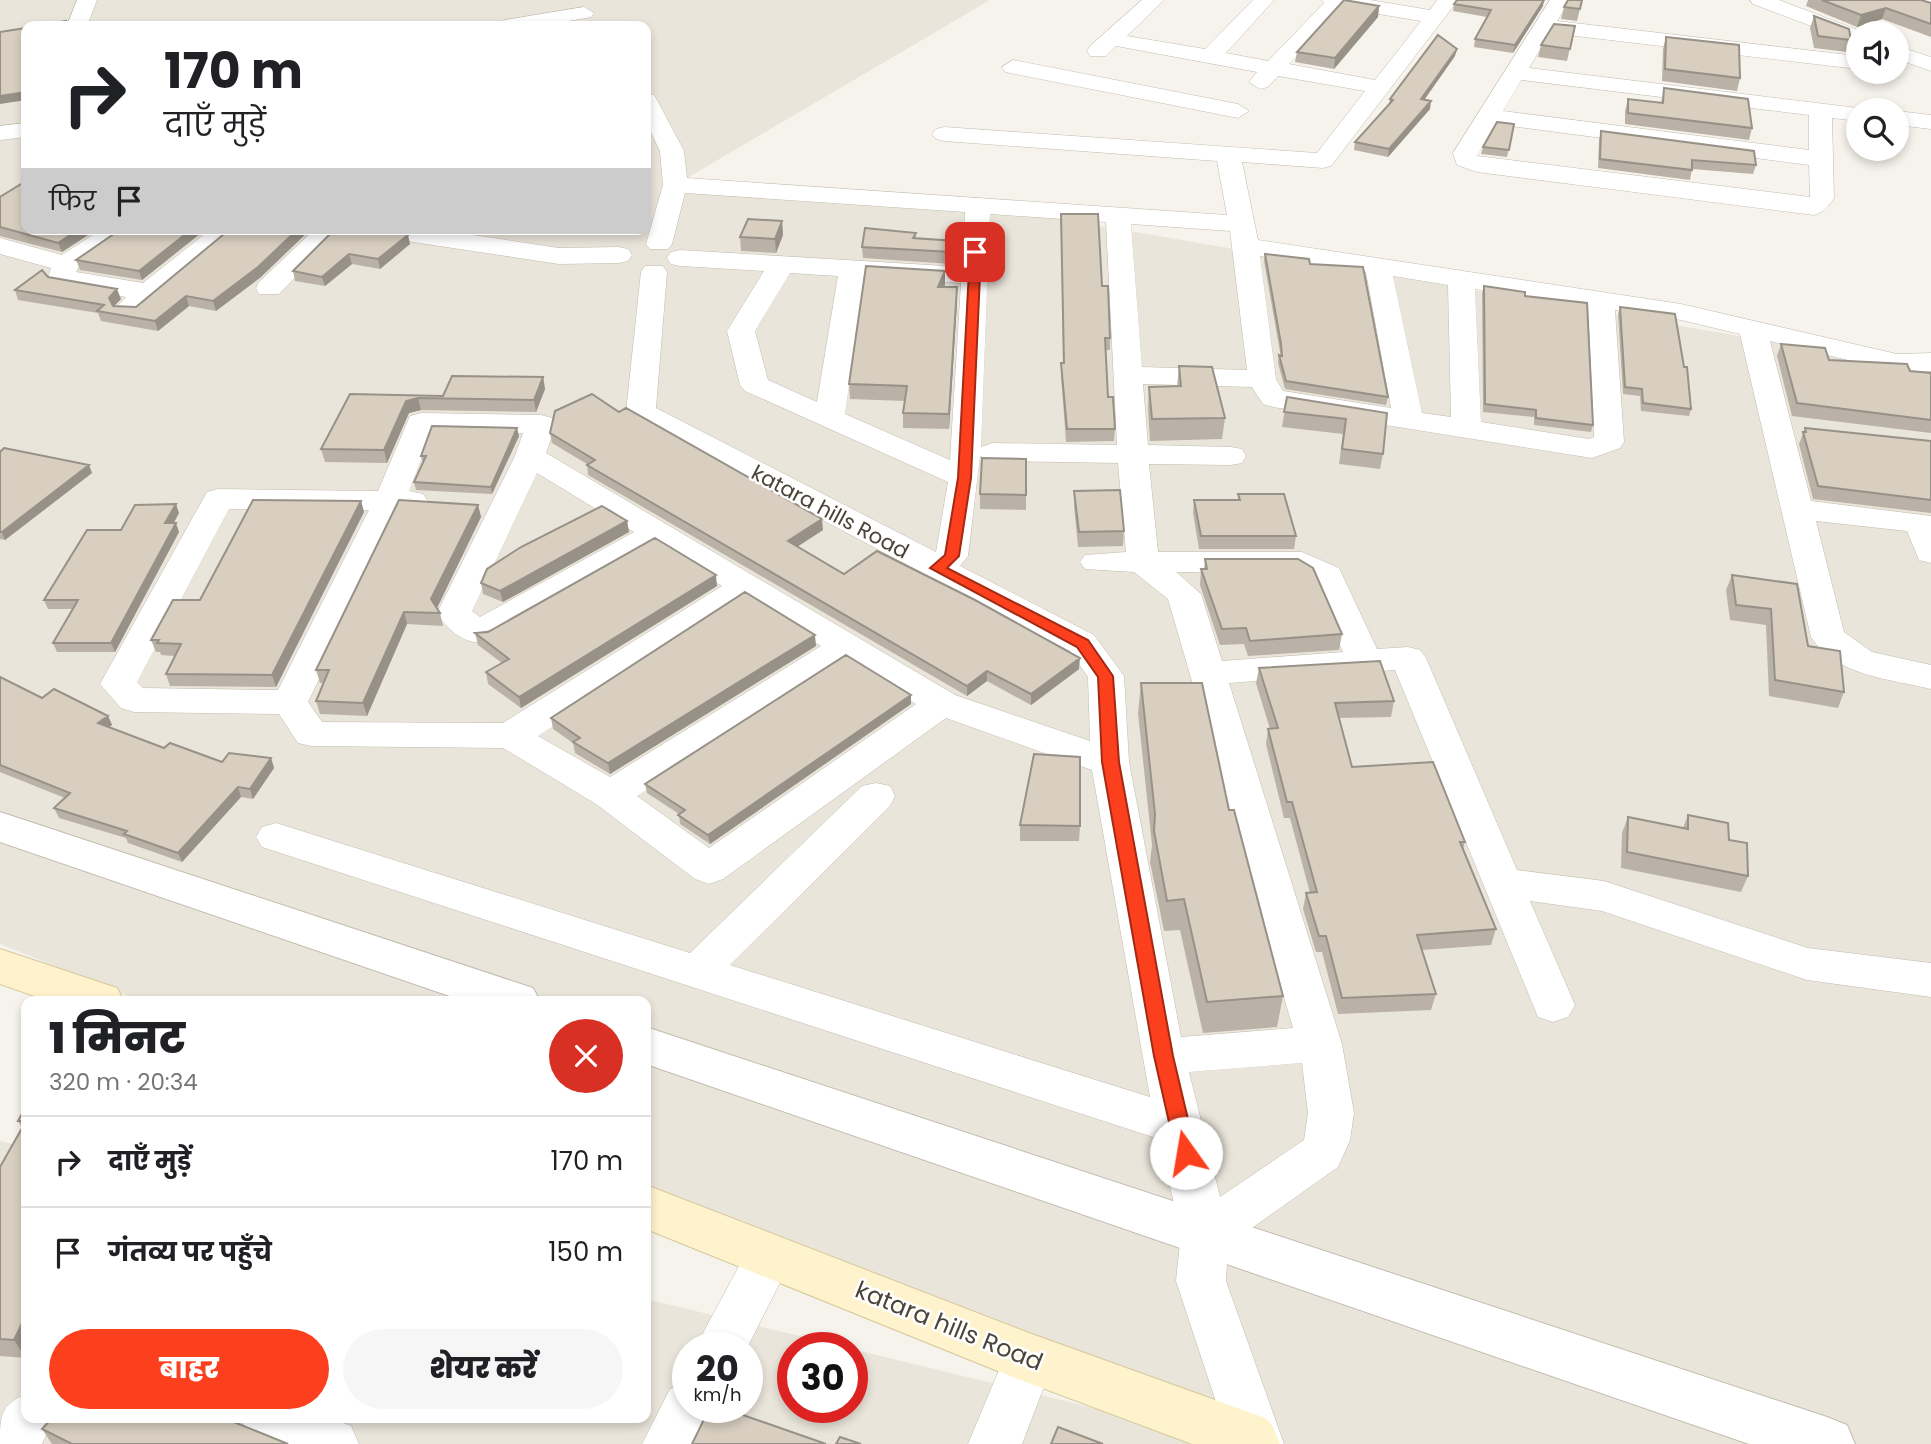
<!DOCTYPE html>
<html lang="hi">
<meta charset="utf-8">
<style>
:root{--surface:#fff;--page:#f6f6f6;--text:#202124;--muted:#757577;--line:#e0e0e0;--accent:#fc3f1d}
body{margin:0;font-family:Poppins,"Noto Sans Devanagari",sans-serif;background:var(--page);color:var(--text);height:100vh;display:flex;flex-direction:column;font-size:26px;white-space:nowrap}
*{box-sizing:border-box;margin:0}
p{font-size:23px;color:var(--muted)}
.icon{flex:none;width:38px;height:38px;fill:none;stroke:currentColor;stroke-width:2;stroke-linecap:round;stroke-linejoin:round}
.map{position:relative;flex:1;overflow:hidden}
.sheet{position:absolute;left:21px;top:996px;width:630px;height:427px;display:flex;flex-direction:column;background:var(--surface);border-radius:14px;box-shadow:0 4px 10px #0003}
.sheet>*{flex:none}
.top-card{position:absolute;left:21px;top:21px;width:630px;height:214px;border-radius:14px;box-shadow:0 4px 10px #0003;background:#fff;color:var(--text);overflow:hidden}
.tools{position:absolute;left:1846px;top:21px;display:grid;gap:14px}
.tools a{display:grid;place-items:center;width:63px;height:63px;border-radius:50%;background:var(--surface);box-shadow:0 4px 10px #0003;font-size:35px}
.speed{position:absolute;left:672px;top:1332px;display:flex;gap:14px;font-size:35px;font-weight:700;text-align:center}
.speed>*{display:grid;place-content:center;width:91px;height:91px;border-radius:50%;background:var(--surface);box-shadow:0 4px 10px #0003;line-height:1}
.speed small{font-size:18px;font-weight:400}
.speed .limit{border:10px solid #d22;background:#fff;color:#111}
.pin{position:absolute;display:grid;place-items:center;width:60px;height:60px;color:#fff;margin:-30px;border-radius:14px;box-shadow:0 4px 10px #0006}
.me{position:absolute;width:77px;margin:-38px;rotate:347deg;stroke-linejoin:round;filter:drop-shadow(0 0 5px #0008)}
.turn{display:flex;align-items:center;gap:24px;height:147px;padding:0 28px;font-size:32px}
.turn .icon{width:91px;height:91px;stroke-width:2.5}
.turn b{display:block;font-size:49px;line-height:60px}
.then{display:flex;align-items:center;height:66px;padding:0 28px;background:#0003;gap:14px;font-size:26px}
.round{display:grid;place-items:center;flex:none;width:74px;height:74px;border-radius:37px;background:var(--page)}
.overview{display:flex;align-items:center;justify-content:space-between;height:119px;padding:0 28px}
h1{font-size:42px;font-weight:800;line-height:52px}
.button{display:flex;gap:14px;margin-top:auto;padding:14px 28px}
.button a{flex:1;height:80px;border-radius:42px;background:var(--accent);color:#fff;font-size:28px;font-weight:800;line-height:80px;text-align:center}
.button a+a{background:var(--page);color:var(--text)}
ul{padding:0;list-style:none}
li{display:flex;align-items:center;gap:21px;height:91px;padding:0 28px;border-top:2px solid var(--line)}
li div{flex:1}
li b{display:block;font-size:26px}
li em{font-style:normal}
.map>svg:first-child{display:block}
.residential{fill:#eae5da;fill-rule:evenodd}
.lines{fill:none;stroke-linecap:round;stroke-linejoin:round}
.minor-casing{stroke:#c2bbae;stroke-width:1}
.tertiary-casing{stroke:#c2bbae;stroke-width:2}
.secondary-casing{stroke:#d6c79b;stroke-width:2}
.minor{fill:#fff;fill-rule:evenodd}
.tertiary{fill:#fff;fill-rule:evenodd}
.secondary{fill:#fff3cd;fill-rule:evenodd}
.wall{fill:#bab2a6}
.shaded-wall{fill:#979187}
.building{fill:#d8cfc1;stroke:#979187;stroke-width:2}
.route{fill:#fc3f1d;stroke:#a42913;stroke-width:2}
.labels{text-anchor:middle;stroke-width:5;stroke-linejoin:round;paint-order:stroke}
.street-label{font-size:21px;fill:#4b4439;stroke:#fff}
.near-street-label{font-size:24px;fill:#4b4439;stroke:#fff}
</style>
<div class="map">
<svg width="1931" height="1444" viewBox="0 0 1931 1444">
<rect width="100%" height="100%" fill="#f6f3ec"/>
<path class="residential" d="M0 0H990L677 184 978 205 1896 363H1931V1444H0V1141L26 1147V1418H646V1299L845 1347 793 1348V1407H852V1349L1225 1440 646 1205V1001H141L0 944ZM26 26H646V229H26ZM688 1348H747V1407H688Z"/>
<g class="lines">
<g class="minor-casing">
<path id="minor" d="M77 0H97L87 26H67Z
M1142 0H1164L1127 36 1205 49 1253 0H1274L1226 53 1268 61 1324 3 1322 0H1370L1430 10 1437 0H1458L1331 166 1323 168 1242 162 1258 240 1681 304 1897 354 1931 353V371L1897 372 1770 341 1811 501 1931 516V563L1919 560 1907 531 1816 521 1844 632 1872 652 1931 665V689C1890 679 1836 676 1811 637L1740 334 1681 320 1615 310 1624 442 1620 448 1592 458 1273 407 1263 404 1252 387 1143 384 1148 445 1231 447 1242 449 1246 456 1242 463 1231 465 1149 464 1158 552H1302L1339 568 1377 649 1408 647 1420 650 1426 658 1517 870 1604 881 1808 948 1931 963V997L1807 980 1602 911 1530 901 1575 1005 1568 1017 1553 1022 1538 1017 1395 670 1229 683 1342 1044 1354 1113 1350 1140 1338 1167 1228 1245 1226 1281 1284 1444H1230L1176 1281 1181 1234 1159 1139 262 847 256 837 262 827 276 823 690 953 862 786 876 783 890 786 895 796 890 806 730 965 1150 1097 1092 770 946 718 723 879 709 884 695 879 596 804 503 748 311 746 298 743 279 714 134 712 121 708 100 684 207 492 218 489 378 491 410 416 421 413 541 415 552 418 556 424 546 453 955 695 1090 741 1088 677 1070 651 630 418 626 412 641 272 645 266H663L667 272 656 408 936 552 948 482 745 391 740 385 727 331 764 271 680 266 671 264 667 258 671 252 680 250 962 267 965 212 685 193 672 244 668 249H650L646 244 663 185 660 151 646 122V93L654 95 657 100 684 151 687 178 1227 215 1217 161 944 141 936 139 932 134 936 129 944 127 1317 153 1365 91 1278 76 1268 87 1260 89 1249 82 1257 72 1116 46 1106 56H1090L1087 51 1090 46ZM1342 8 1421 21 1375 80 1289 64ZM990 214 1106 222 1117 445 993 443 981 447ZM1131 224 1230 231 1247 370 1142 367ZM1260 256 1366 272 1391 408 1283 391 1276 379ZM790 273 838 276 817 402 768 380 755 331ZM1393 276 1448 285 1451 417 1422 413ZM864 277 961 283 950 460 845 414ZM1475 289 1588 306 1594 437 1589 439 1481 422ZM432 431 523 433 515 456 437 613C449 632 467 647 489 641L657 546 722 586 503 723 322 722 308 702 401 510 423 508 428 501 423 494 409 491ZM980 456 993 461 1118 463 1126 552 1085 555 1080 562 1085 569 1134 572 1168 599 1293 1028 1181 1037 1129 762 1124 676 1094 635 960 566 968 556ZM537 473 634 532 480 617 472 611ZM229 509 369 510 278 690 143 688 137 682ZM1176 572H1296L1313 581 1343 652 1222 661 1201 594ZM746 600 821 646 610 777 538 736ZM846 661 916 704 709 848 637 796ZM1302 1063 1308 1113 1304 1140 1220 1197 1189 1072Z
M1550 0H1570L1557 21 1858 56V69L1550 33 1529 68 1866 109 1858 110V121L1832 118 1834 198C1828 207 1824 212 1814 215L1477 172 1457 165 1453 153ZM1521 80 1809 115V150L1503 111ZM1495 124 1809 165 1810 197 1477 156Z
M1750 0H1779L1866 33H1858V43L1851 41 1753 4Z
M584 7 594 13 591 17 541 26H495L505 20Z
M1897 46 1931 57V71L1897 59Z
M1013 60 1238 104 1249 111 1238 118 1005 72 1002 67Z
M1897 111 1931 115V129L1897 125Z
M26 123V137L0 140V126Z
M102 229H133L78 268 76 272 143 283 211 229H240L139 314H119L115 308 126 297 52 284 48 278 51 268 0 254V238L62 255Z
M315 229H343L279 294H259L256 288 259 282Z
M367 229H433L559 248 619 247 628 249 632 255 628 261 619 263 559 264 380 237 371 234Z
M770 1233 787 1240 794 1255 747 1348H695L753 1240Z
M1029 1334 1047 1341 1055 1358 1022 1444H968L1011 1341Z
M688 1383V1407H715L697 1444H642L670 1389Z
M26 1394V1418H54L42 1444H0C0 1417 0 1405 26 1394Z
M241 1418H330L351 1426 359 1444H269L248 1436Z"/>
</g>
<g class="tertiary-casing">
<path id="tertiary" d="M0 812 533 988 540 1001H464L0 842Z
M646 1027 1827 1417 1847 1425 1855 1444H1749L646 1064Z"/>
</g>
<g class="secondary-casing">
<path id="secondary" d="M0 949 117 988 124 1001H49L0 984Z
M646 1185 1029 1333 1265 1418 1272 1425 1280 1444H1192L1010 1376 646 1229Z"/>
</g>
<use href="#minor" class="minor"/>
<use href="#tertiary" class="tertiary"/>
<use href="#secondary" class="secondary"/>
</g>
<path class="wall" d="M1582 0 1577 21 1561 19 1564 7Z
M1808 0H1921L1931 3V37L1882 19 1857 27 1806 6Z
M1454 4 1543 6 1513 53 1474 47 1475 39 1487 17 1453 11Z
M1379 6 1378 17 1334 69 1295 62 1297 52Z
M1814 16 1851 40 1847 52 1814 48 1810 28Z
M1575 26 1567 61 1538 57 1541 45Z
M1666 37 1740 78 1737 91 1662 81 1663 49Z
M1455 56 1425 99 1430 109 1388 157 1354 150 1355 142 1389 104 1390 99Z
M1664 88 1752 128 1749 140 1625 124V111L1628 99 1661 103Z
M1514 124 1507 157 1481 154 1483 147Z
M1601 131 1756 165 1753 174 1692 169 1690 180 1598 168 1599 140Z
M0 197 26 229H97L62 252 0 236Z
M1061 214 1102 286 1110 338V350H1106L1108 397 1115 429 1114 441 1066 442 1061 375V363H1063Z
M782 221 783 235 776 253 741 251 740 237Z
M121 229H206L142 280 80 270 76 260Z
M335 229 410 244 380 269 352 264 325 286 295 281 293 271Z
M916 233V239L956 253 952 264 863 258 862 247Z
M1265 254 1310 264 1388 397 1386 405 1285 389 1278 363 1279 355 1281 356 1280 352 1264 261Z
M945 271 944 287 957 301 949 429 903 428V413L905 401 850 399 849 384Z
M48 277 121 299 114 306 136 307 261 277 216 311 189 306 158 331 101 321 98 313 18 300 15 290Z
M1484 286 1525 296 1593 425 1591 432 1534 425V417L1483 412 1482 293Z
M1620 307 1691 409 1689 416 1641 411 1640 396 1623 394 1618 314Z
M1781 344 1829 360 1910 371 1931 373V433L1792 416 1777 356Z
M1179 366 1225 418 1222 439 1150 441 1148 409 1149 387H1177Z
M543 377 545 389 536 412 421 410 409 413 387 463 325 462 321 449 350 394 443 396Z
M1287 397 1387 413 1383 454 1380 469 1339 464 1343 434 1282 427Z
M619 412 823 530 797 547 844 574 1079 669 1031 705 987 681 967 696 588 475 587 464 552 443 550 433Z
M1805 428 1931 441V513L1813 499 1799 444Z
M519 436 492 494 416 490 414 482 423 463 421 456Z
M0 452 92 473 5 540 0 539Z
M1026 459V510L980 509V494Z
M1074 491 1124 531 1123 546 1078 547 1074 506Z
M1238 494 1296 536 1294 549H1199L1193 513 1194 500H1238Z
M361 501 364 512 276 687 170 686 166 674 175 656 161 655 160 652H156L151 640 200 600Z
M478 505 481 517 437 608 440 613 443 626 407 624 367 716 320 714 316 701 323 683H320L316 670Z
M179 513 173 523 179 532 115 652H57L53 643 73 609H48L44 600 121 530Z
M627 521 629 532 503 602 483 594 481 583Z
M1205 559 1342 634 1339 650 1248 656 1244 644 1220 645 1200 585 1201 569H1204Z
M1732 575 1797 584 1808 646 1844 692 1838 708 1769 696 1766 625 1730 620 1726 590Z
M717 586 521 708 488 684 486 672 502 663 478 645 475 633Z
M816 646 610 774 575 753 573 743 553 729 551 718Z
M1259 668 1394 701 1391 717 1339 718 1352 767 1465 842 1463 849 1496 929 1491 945 1422 950 1436 994 1431 1010 1338 1014 1322 952H1316L1303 909 1306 893H1310L1290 818H1284L1266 744 1268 729H1270L1256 683Z
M0 677 42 698 108 716 112 725 109 727 164 748 222 762 271 758 274 768 253 799 241 797 182 862 128 843 126 838 59 818 54 808 65 798 0 772Z
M1141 683 1229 810 1283 996 1277 1027 1203 1033 1180 930 1164 931 1150 862 1152 845 1138 713Z
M911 695V704L710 844 680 824 679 814 647 793 645 784Z
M1688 815 1729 840 1748 876 1741 892 1621 868 1622 833 1628 817 1683 828Z
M1020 825 1080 826 1079 841H1020Z
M26 1106V1358L0 1356V1167L22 1128 18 1121Z
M42 1429 288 1444H52Z"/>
<path class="shaded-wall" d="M1544 0 1543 6 1513 53 1515 45Z
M1379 6 1378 17 1334 69 1335 58Z
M1886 8 1882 19 1857 27 1861 15Z
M1457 49 1455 56 1419 107 1421 99Z
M26 92V100L0 104V96Z
M1431 101 1430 109 1388 157 1389 149Z
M782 221 783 235 776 253 775 239Z
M79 229H97L62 252 58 243Z
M192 229H206L142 280 139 271Z
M298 229H311L261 277 216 311 213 301Z
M408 235 410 244 380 269 378 259Z
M956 241V253L952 264V252Z
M349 254 352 264 325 286 322 277Z
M945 271V285L939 301 938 287Z
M957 287V301L949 429V414Z
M117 289 121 299 112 308 109 298Z
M186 296 189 306 158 331 155 321Z
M543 377 545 389 536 412 534 400Z
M418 398 421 410 409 413 387 463 384 450 406 401Z
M517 428 519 436 492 494 491 487Z
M89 465 92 473 5 540 2 532Z
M361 501 364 512 276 687 272 675Z
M176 504 179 513 169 532 165 523Z
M478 505 481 517 435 612 431 599Z
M822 519 823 530 789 552 788 541Z
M627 521 629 532 503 602 500 591Z
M176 523 179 532 115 652 111 643Z
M716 575 717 586 521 708 519 697Z
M404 612 407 624 367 716 363 703Z
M815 635 816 646 610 774 608 763Z
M1080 658 1079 669 1031 705V694Z
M987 671V681L967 696V686Z
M911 695V704L710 844 708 835Z
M108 716 112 725 102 732 98 723Z
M271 758 274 768 253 799 250 789Z
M238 787 241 797 182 862 178 853Z
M26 1315V1358L14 1340Z"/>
<path class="building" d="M1344 0 1379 6 1335 58 1297 52Z
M1457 0H1544L1515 45 1475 39 1491 10 1454 4Z
M1568 0H1582L1580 9 1564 7Z
M1822 0H1921L1931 3V24L1886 8 1861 15Z
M1814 16 1849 29 1851 40 1818 36Z
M66 21V26H36Z
M527 23 530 26H510Z
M1554 24 1575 26 1570 49 1541 45Z
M26 28V92L0 96V32Z
M1438 35 1457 49 1421 99 1431 101 1389 149 1355 142 1393 100 1390 99Z
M1666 37 1739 45 1740 78 1665 69Z
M1664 88 1748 99 1752 128 1628 113V99L1663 103Z
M1497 122 1514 124 1509 150 1483 147Z
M1601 131 1754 151 1756 165 1692 160V170L1600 159Z
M26 181V229H79L58 243 0 227V197Z
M1061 214H1098L1102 286H1108L1110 338H1105L1108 397H1113L1115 429H1067L1061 363H1064Z
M748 219 782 221 775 239 740 237Z
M865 228 916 233 913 238 956 241 952 252 862 247Z
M121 229H192L139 271 76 260Z
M230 229H298L258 267 213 301 186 296 155 321 97 311 104 305 15 290 42 270 48 277 117 289 109 298 113 306 136 307Z
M335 229H379L408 235 378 259 349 254 322 277 293 271Z
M1265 254 1309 259 1310 264 1363 267 1388 397 1286 381 1279 355 1282 356 1281 344Z
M866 266 945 271 938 287H957L949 414 903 413 907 386 849 384Z
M1484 286 1525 292V296L1587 303 1593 425 1536 418V410L1485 404Z
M1620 307 1675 314 1684 367H1687L1691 409 1643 403 1642 389 1625 387Z
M1781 344 1825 348 1829 360 1907 364 1910 371 1931 373V420L1797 403Z
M1179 366 1212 367 1225 418 1152 419 1149 387 1181 386Z
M452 376 543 377 534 400 418 398 406 401 384 450 321 449 350 394 443 396Z
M592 394 619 412 626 408 822 519 788 541 844 574 877 551 975 600 1080 658 1031 694 987 671 967 686 587 465 595 460 550 433 555 411Z
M1287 397 1387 413 1383 454 1342 449 1346 419 1284 412Z
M432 426 517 428 491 487 414 482 426 456H421Z
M1805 428 1931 441V500L1818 486 1803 432H1806Z
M4 448 89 465 2 532H0V452Z
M982 458 1026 459V495L980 494Z
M1120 490 1124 531 1079 532 1074 491Z
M1238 494H1284L1296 536H1201L1194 500H1240Z
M253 500 361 501 272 675 166 674 181 644 157 643 159 640H151L173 600H200Z
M399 500 478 505 431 599 440 613 404 612 363 703 316 701 329 670H316Z
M176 504 165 523H176L111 643H53L78 600H44L87 530H121L135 505Z
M602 506 627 521 500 591 481 583 487 569 521 547Z
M655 538 716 575 519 697 486 672 509 659 475 633 488 632Z
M1205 559H1298L1313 568 1342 634 1250 641 1246 628 1222 629 1201 569H1207Z
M1732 575 1797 584 1808 646 1840 651 1844 692 1775 680 1771 609 1736 605Z
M745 592 815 635 608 763 573 742 580 738 551 718Z
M846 655 911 695 708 835 678 815 685 810 645 784Z
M1380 661 1394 701 1335 703 1352 767 1433 762 1465 842H1460L1496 929 1417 935 1436 994 1342 998 1326 936H1319L1306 893 1317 892 1292 802H1287L1268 729 1278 728 1259 668Z
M0 677 42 698 54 689 108 716 98 723 164 748 170 743 222 762 229 753 271 758 250 789 238 787 178 853 124 834 127 831 54 808 70 793 0 765Z
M1141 683H1202L1229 810H1234L1283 996 1207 1002 1184 899 1167 901 1154 831 1155 814Z
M1034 754 1080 757V826L1020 825Z
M1688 815 1728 823 1729 840 1747 843 1748 876 1627 852 1628 817 1688 829Z
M26 1106V1315L14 1340 0 1339V1167L26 1121H18Z
M710 1407H720L826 1444H692Z
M52 1418H224L288 1444H72L42 1429Z
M1058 1427 1103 1444H1051Z
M840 1437 861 1444H836Z"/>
<path class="route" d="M975 249 981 252 971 478 959 556 947 568 1088 640 1113 676 1119 762 1173 1056 1196 1153 1193 1159 1186 1162 1179 1159 1176 1153 1154 1056 1102 762 1098 677 1077 647 930 568 945 555 958 478 970 252Z"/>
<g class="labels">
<g class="street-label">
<text transform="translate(830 512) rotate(28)" y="7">katara hills Road</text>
</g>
<g class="near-street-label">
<text transform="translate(949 1326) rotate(22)" y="8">katara hills Road</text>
</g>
</g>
</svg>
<div class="tools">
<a><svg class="icon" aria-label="sound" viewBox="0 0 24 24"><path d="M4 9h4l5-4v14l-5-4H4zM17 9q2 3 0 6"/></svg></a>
<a><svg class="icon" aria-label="search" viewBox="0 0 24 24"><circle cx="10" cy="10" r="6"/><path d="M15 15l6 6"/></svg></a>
</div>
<div class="speed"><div>20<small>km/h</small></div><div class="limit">30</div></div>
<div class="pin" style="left:975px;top:252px;background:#d93025"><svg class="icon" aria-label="arrive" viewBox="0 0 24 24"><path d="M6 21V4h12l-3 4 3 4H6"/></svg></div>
<svg class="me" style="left:1186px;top:1153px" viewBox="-20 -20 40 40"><circle r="19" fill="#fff"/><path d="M0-13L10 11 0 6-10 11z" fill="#fc3f1d"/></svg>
<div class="top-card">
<div class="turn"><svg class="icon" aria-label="right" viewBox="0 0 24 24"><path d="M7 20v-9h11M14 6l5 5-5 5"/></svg><div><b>170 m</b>दाएँ मुड़ें</div></div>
<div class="then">फिर<svg class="icon" aria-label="arrive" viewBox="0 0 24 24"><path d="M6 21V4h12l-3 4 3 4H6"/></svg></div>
</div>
<section class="sheet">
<div class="overview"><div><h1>1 मिनट</h1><p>320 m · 20:34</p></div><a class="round" style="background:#d93025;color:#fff"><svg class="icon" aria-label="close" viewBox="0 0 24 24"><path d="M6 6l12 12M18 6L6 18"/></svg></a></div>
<ul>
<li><svg class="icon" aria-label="right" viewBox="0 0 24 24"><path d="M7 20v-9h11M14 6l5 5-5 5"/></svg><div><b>दाएँ मुड़ें</b></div><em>170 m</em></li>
<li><svg class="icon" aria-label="arrive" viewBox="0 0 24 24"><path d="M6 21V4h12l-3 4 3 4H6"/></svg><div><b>गंतव्य पर पहुँचे</b></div><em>150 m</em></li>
</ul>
<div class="button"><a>बाहर</a><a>शेयर करें</a></div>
</section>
</div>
